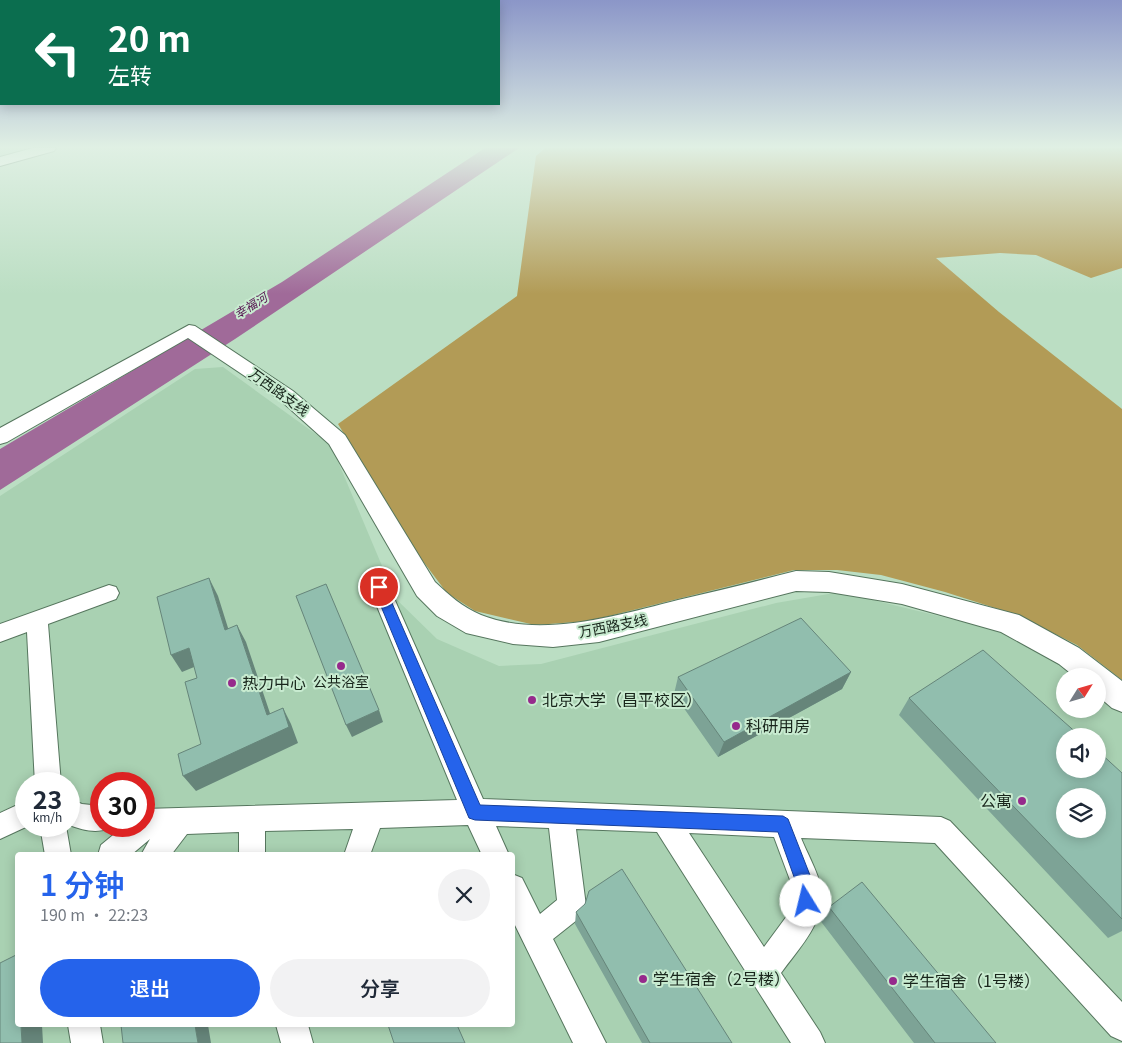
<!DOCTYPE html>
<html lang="zh">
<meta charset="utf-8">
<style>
:root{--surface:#fff;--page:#f2f2f3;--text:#1f2937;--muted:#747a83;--accent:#2563eb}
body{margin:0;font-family:Georgia,"Noto Sans SC",serif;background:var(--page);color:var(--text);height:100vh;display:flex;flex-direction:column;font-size:19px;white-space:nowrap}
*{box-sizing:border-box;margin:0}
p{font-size:16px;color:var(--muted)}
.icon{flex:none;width:28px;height:28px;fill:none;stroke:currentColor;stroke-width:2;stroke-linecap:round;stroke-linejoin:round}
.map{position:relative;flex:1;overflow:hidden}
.drawer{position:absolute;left:15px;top:852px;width:500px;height:175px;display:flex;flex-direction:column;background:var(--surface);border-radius:5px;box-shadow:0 2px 12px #0003}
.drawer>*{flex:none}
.hud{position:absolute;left:0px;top:0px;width:500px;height:105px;box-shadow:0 2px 12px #0003;background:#0b6e4f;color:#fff;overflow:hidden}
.needle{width:32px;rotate:53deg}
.fabs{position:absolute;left:1056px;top:668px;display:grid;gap:10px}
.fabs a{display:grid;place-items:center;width:50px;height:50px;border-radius:50%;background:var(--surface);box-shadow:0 2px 12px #0003;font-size:25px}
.speed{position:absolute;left:15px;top:772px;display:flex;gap:10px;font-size:25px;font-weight:700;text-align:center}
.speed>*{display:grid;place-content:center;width:65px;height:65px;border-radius:50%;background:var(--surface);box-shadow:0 2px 12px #0003;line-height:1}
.speed small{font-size:12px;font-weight:400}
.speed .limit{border:8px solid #d22;background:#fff;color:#111}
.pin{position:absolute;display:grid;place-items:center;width:42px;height:42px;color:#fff;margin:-21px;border:2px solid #fff;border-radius:50%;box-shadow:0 1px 5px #0007}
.me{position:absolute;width:55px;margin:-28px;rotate:351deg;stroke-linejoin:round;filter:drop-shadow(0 0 4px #0008)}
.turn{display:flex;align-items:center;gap:18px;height:105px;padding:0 25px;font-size:22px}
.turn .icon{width:65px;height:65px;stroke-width:2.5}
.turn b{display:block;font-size:35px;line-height:42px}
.round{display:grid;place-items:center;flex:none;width:52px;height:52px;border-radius:26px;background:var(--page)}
.headline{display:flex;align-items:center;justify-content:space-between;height:85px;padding:0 25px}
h1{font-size:30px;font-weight:600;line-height:38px;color:var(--accent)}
.cta{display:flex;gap:10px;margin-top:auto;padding:10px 25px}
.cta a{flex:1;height:58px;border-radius:30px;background:var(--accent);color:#fff;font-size:20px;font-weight:600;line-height:58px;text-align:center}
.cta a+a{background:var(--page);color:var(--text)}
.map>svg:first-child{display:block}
.built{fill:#a9d1b2;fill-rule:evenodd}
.forest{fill:#b29b56}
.water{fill:#a06a99}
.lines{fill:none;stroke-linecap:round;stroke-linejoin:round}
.minor-casing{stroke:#56765e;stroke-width:2}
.tertiary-casing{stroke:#56765e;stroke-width:2}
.motorway-casing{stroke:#56765e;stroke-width:2}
.minor{fill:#fff;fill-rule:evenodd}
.tertiary{fill:#fff;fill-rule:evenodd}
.motorway{fill:#fff;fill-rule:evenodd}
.wall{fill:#7da396}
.shaded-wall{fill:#66857a}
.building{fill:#91beae;stroke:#66857a;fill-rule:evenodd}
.route{fill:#2563eb;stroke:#184099}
.poi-dot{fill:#962a8c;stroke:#c8ebd0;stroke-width:2}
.labels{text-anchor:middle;stroke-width:4;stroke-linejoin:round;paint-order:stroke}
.far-water-label{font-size:12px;font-style:italic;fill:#55124f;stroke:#c8ebd0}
.street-label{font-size:14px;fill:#18251b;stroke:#c8ebd0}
.poi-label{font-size:14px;fill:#18251b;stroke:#c8ebd0}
.near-poi-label{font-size:16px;fill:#18251b;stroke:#c8ebd0;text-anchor:start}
</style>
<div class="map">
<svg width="1122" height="1043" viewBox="0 0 1122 1043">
<rect width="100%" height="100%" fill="#bbdec3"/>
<path class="built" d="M223 367 331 445 396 599 437 639 499 666 541 664 776 603 840 592 992 629 1062 663 1079 676H1065V709H1098V692L1122 711V1043H0V496L195 369ZM1065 736H1098V769H1065ZM26 784H69V826H26ZM101 784H144V826H101ZM1065 796H1098V829H1065ZM18 855H512V1025H18Z"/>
<path class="forest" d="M545 148H1122V268L1091 278 1036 255 1000 253 936 258 999 312 1122 409V680L1077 645 1017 615 945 592 881 575 837 570H794L589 621 535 625 475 611 447 593 419 556 338 424 517 296 536 156Z"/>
<path class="water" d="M485 148H519L235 339 0 490V449L282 282Z"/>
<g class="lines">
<g class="minor-casing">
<path id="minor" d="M379 579 386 581 389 587 483 799 941 817 950 821 1122 1002V1041L1111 1036 935 843 801 838C807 853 818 872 821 888 826 922 799 948 781 973L820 1032 825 1043H791L657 832 576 829 586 906 582 916 553 939 606 1043H573L512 919V874L522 878 540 914 557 900 549 828 496 826 509 855H482L468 825 380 828 370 855H344L353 829 265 831V855H239V832L187 834 171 855H141L150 839 131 855H98L101 845 124 826H144V809L457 800 369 587 372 581ZM689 833 774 837 793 888 792 909 764 947Z
M109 585 116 587 119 593 116 599 48 624 61 784H35L27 632 0 642V624Z
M69 799 82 804 101 806V826H111L110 828C96 834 83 830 69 825Z
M26 801V826H28L0 839V813Z
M40 826H66L71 855H45Z
M68 1025H100L103 1043H71Z
M276 1025H308L313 1043H281Z"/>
</g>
<g class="tertiary-casing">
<path id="tertiary" d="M189 325 195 326 293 391 345 435 435 582C449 595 462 607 481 615 541 639 619 615 678 600 717 591 757 581 796 571L829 572 902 584 1019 615 1079 648 1122 681V712L1112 708 1098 696V676H1074L1059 664 1001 632 902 604 829 592 796 591 599 642 553 647 513 644 466 633 437 616 417 596 329 444 279 399 188 338 7 442 0 444V428Z"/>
</g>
<g class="motorway-casing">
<path id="motorway" d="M33 148H56L54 151 0 166V157Z"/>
</g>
<use href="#minor" class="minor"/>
<use href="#tertiary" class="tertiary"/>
<use href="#motorway" class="motorway"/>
</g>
<path class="wall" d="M851 672 842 689 718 757 674 694 678 677Z
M909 698 1122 773V931L1108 938 899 715Z
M829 907 996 1043H914L819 919Z
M576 912 732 1043H642L575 924Z"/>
<path class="shaded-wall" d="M209 578 218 596 234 647 225 630Z
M237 625 246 642 276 731 267 715Z
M189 648 199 665 182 672 171 655Z
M851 672 842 689 718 757 724 742Z
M283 708 291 724 298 743 196 791 183 776Z
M379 710 383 722 352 737 346 725Z
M16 955 18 956V982Z
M21 1025H42L43 1043H22Z
M195 1025H208L211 1043H198Z"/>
<path class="building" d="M209 578 225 630 237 625 267 715 283 708 289 727 183 776 178 754 201 744 185 682 197 678 189 648 171 655 157 597Z
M326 584 379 710 346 725 296 596Z
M801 618 851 672 724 742 678 677Z
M983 650 1080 736H1065V769H1098V751L1122 773V919L909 698ZM1065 796H1098V829H1065Z
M622 869 732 1043H650L576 912 585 904 589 891Z
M862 882 996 1043H935L829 907Z
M16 955 18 982V1025H21L22 1043H0V963Z
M121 1025H195L198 1043H123Z
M388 1025H457L465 1043H394Z"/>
<linearGradient id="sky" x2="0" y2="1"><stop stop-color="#8b96c8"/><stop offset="0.5" stop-color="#e0f0e4"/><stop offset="1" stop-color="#e0f0e4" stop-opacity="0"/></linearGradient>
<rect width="1122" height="294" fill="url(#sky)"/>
<path class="route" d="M379 582 385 587 480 805 783 816 788 819 815 888 812 907 806 909 800 907 798 901V888L778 832 475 820 469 818 373 587Z"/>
<g class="poi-dot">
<circle cx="341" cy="666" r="5"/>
<circle cx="232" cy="683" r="5"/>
<circle cx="532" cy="700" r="5"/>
<circle cx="736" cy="726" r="5"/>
<circle cx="1022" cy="801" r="5"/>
<circle cx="643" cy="979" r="5"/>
<circle cx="893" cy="981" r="5"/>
</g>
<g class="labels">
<g class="far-water-label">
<text transform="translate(251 306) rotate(-32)" y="4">幸福河</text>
</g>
<g class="street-label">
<text transform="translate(279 392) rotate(36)" y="5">万西路支线</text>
<text transform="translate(613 626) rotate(-11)" y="5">万西路支线</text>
</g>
<g class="poi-label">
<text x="341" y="687">公共浴室</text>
</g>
<g class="near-poi-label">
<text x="242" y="689">热力中心</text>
<text x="542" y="706">北京大学（昌平校区）</text>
<text x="746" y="732">科研用房</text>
<text x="1012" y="807" text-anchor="end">公寓</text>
<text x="653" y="985">学生宿舍（2号楼）</text>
<text x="903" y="987">学生宿舍（1号楼）</text>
</g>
</g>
</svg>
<div class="fabs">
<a><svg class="needle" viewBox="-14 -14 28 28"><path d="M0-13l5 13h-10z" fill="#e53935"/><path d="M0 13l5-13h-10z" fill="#747a83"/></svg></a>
<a><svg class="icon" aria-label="sound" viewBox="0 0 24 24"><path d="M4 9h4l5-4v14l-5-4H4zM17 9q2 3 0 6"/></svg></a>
<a><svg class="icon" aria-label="layers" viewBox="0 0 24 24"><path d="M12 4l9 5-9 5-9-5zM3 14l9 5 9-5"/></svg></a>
</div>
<div class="speed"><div>23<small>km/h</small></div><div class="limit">30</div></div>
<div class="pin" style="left:379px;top:587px;background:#d93025"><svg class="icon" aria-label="arrive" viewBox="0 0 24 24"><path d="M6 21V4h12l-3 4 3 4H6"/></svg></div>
<svg class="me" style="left:806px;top:901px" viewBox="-20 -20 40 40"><circle r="19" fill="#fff"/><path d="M0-13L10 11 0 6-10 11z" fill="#2563eb"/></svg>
<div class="hud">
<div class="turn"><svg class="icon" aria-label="left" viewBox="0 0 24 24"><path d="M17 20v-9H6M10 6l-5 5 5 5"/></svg><div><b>20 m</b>左转</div></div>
</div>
<section class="drawer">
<div class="headline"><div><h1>1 分钟</h1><p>190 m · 22:23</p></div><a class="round"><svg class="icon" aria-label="close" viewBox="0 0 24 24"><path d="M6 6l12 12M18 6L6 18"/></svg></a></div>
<div class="cta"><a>退出</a><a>分享</a></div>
</section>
</div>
